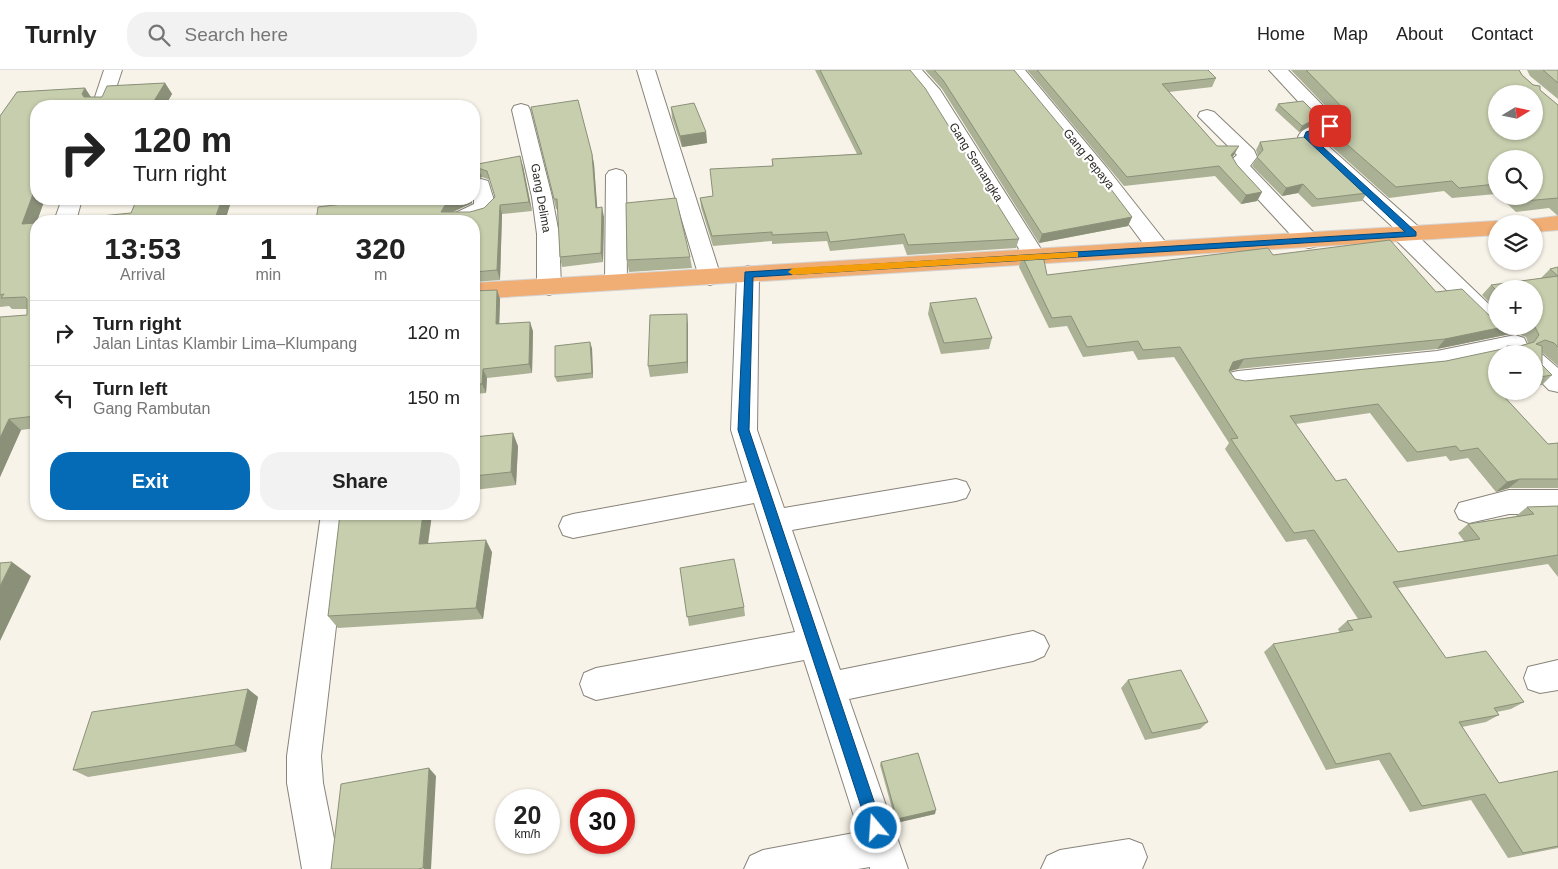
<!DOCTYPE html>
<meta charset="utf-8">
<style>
:root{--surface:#fff;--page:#f2f2f2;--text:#222;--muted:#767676;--line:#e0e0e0;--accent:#066bb7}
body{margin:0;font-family:Arial,sans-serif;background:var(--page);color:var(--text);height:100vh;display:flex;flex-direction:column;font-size:19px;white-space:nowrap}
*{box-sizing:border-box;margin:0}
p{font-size:16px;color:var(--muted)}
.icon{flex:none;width:28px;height:28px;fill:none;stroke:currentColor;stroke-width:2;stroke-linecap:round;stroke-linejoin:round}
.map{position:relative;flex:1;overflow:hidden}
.details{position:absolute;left:30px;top:145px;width:450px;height:305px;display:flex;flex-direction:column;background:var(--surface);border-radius:20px;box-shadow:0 1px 4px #0004}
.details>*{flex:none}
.banner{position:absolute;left:30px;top:30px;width:450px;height:105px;border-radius:20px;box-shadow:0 1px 4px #0004;background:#fff;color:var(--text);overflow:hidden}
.needle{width:32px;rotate:80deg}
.fabs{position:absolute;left:1488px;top:15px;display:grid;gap:10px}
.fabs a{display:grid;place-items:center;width:55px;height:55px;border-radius:50%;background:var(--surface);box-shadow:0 1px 4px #0004;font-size:25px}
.speed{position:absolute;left:495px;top:719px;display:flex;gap:10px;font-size:25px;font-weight:700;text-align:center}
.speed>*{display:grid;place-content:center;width:65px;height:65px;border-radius:50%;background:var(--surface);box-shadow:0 1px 4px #0004;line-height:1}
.speed small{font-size:12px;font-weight:400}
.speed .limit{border:8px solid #d22;background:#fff;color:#111}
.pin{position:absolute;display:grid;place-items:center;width:42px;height:42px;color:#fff;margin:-21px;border-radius:10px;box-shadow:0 2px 8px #0006}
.me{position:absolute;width:55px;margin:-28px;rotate:342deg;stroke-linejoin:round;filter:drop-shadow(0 0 4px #0008)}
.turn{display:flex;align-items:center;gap:18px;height:105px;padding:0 20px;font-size:22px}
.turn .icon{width:65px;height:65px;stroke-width:2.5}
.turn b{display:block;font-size:35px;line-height:42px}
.eta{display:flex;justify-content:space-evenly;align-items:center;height:85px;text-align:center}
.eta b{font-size:30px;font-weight:600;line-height:35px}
.button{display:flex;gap:10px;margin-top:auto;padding:10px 20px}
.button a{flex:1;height:58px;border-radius:20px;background:var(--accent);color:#fff;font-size:20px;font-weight:600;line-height:58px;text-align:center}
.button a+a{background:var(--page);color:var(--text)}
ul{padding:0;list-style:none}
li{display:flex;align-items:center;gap:15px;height:65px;padding:0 20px;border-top:1px solid var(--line)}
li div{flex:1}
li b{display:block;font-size:19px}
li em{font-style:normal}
header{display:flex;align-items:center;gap:30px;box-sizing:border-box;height:70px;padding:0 25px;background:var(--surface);border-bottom:1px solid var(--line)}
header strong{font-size:24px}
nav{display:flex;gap:28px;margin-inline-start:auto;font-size:18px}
.search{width:350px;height:45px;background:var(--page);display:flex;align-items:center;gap:12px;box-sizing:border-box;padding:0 18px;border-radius:20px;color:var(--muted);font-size:19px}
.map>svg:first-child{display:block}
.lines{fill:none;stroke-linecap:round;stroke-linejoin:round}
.street-casing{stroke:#89847a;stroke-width:2}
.primary-casing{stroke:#d5d4d3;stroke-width:2}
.street{fill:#fff;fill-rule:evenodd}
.primary{fill:#f0ad74;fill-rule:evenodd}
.wall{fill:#aab195;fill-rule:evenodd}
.shaded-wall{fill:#8b9079}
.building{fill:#c6cead;stroke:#8b9079;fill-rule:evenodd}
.route{fill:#066bb7;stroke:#044677}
.slow{fill:#f59e0b}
.labels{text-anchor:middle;stroke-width:4.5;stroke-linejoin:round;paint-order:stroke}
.far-street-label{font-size:12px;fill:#2b2925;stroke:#fff}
</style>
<header>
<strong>Turnly</strong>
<div class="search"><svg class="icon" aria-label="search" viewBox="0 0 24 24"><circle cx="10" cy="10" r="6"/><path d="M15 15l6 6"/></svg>Search here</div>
<nav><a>Home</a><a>Map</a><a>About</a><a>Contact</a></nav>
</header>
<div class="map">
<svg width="1558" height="799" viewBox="0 0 1558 799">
<rect width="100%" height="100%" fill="#f8f3e8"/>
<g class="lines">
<g class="street-casing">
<path id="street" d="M104 0H122L110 36H92Z
M637 0H655L721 207 718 212 710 215 702 212 699 207Z
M904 0H922L940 20 1046 187 1043 192 1035 194 1027 192 925 26Z
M1007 0H1025L1107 98 1167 174 1170 179 1167 184 1159 186 1151 184 1093 106Z
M1269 0H1288L1336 49 1340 56 1337 60 1318 67 1421 159 1424 164 1421 169 1496 241V256H1507L1504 261 1496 263 1488 261 1396 170 1393 165 1396 160 1304 75 1298 67C1302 58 1310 57 1319 54Z
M521 34 528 36 530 40 552 127 559 164 561 217 557 222 549 225 541 222 537 217V164L532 127 512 40 514 36Z
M1207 40 1214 42 1254 80 1257 87 1250 96 1317 166 1320 171 1317 176 1309 178 1301 176 1234 103 1228 93 1237 85 1198 46 1200 42Z
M616 99 623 101 626 105 627 212 624 217 616 220 608 217 605 212 606 105 609 101Z
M481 109 488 111 496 137C485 153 463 151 446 151L449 146 474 134V111Z
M62 129H82L76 151H54Z
M748 196 756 199 759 204 757 360 784 438 956 409 966 412 970 420 966 428 956 431 792 460 840 600 1033 561 1044 566 1049 576 1044 586 1033 591 849 629 908 799H870V797L858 799H744L750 786 763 780 859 762 804 590 596 630 584 625 580 614 584 603 596 598 795 562 754 433 573 468 563 465 559 456 563 447 573 444 747 412 731 360 737 204 740 199Z
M1515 265 1524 268 1527 274 1524 280 1510 284H1496V287L1437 299 1238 319 1229 317 1225 310 1229 303 1238 301 1437 281Z
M1534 282 1543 285 1558 298V322L1549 320 1534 305V284H1528Z
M1509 420H1558V444H1509L1469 453 1459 449 1455 441 1459 433Z
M321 444H349L321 686 323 713 340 799H302L287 713V686Z
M1558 590V620L1540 623 1528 619 1524 608 1528 597Z
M1129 769 1142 774 1147 787 1142 799H1041L1047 786 1060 780Z"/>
</g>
<g class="primary-casing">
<path id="primary" d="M1558 146V160L1534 162V154H1524L1526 150Z
M1496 151 1504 154H1496V165L474 229V213Z"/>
</g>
<use href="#street" class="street"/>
<use href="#primary" class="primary"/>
</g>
<path class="wall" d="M815 0H910L1019 169 1016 178 907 185 903 174 830 181 827 171 772 174V171L713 176 701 137 700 128 712 126 772 96V89L857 84Z
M925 0H1014L1132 147 1128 156 1039 173 942 19Z
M1027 0H1208L1216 8 1212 17 1169 22 1217 76 1234 85 1232 87 1237 95 1262 122 1257 131 1241 134 1215 106 1124 116Z
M1291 0H1519L1522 5 1558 35V146L1549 138 1516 142 1499 126H1534L1496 89V124L1452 128 1444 121 1389 128 1322 68 1327 57 1340 53 1337 48Z
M1527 0H1558V29L1530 6Z
M165 13 172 24 165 36H36V129H45L37 151H36V358L21 360 0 407V247L27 245V239H12L9 236 0 237V46L17 22 85 18 91 27H102L107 16Z
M1278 34 1319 47 1316 53 1299 62 1275 40Z
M531 37 592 84 594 94 597 138 604 147 603 192 562 197 560 187 558 139H556Z
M671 37 706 62 707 73 682 77 672 48Z
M1260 72 1367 123 1362 131 1312 137 1298 123 1282 126 1252 96 1258 86 1256 80Z
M474 74 479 94 523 96 532 141 502 144 500 210 474 212V151H316L472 133 453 142H470L484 138 495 127 490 110 482 107 474 110Z
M1273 185 1436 222 1496 256H1534L1496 219V239L1482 225 1491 215 1540 209 1550 199 1558 197V296L1544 284 1542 283V295L1552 305 1542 315 1534 316V284H1496V321H1500H1499L1548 374 1558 373V418H1509L1496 422 1468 388 1450 391 1446 386 1407 392 1370 343 1296 354 1336 411 1398 482 1464 471 1458 463 1468 454 1517 446H1516L1527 437 1558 436V507L1548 494 1398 518 1446 588 1524 632 1511 639 1497 642 1499 645 1486 652 1462 657 1499 713 1558 701V778L1508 788 1471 730 1410 742 1379 690 1326 700 1264 582 1273 574 1340 563 1338 559 1347 551 1358 549 1306 469 1286 472 1225 379 1229 373 1174 287 1138 290 1133 281 1083 287 1067 256 1049 258 1019 197 1022 186 1047 205ZM1515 263 1526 267 1528 273 1520 276H1507L1505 279 1446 291 1245 311 1235 309 1230 301 1238 299 1437 279Z
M690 187 692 198 629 202 627 190Z
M497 220 500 229 499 254 533 261 532 303 487 308 486 323 474 324V221Z
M930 233 992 268 989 279 941 284 928 244Z
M688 255V303L650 307 648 296Z
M592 278 593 308 557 312 555 307Z
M474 367 518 376 516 415 474 420Z
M340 444H432L428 474 492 482 483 549 338 558 328 546Z
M680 498 744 537 745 546 689 556Z
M1128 610 1208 652 1200 659 1145 670 1121 618Z
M248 619 258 627 246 682 88 707 73 700Z
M881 692 935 744 896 753 880 695Z"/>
<path class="shaded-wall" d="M165 13 172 24 165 36H151Z
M85 18 92 29 90 35 82 24Z
M1319 47 1316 53 1299 62 1302 56Z
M706 62 707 73 682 77 680 66Z
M1239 76 1234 85 1226 94 1231 85Z
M592 84 594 94 598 147 596 138Z
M520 86 523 96 532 141 529 132Z
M478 98 482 107 474 110V99Z
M1303 114 1298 123 1282 126 1286 118Z
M36 116V129H45L37 151H36V154H22Z
M1262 122 1257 131 1241 134 1246 125Z
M222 129H232L225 151H214Z
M457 129H472V133L448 144 441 142 445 135Z
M500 135 502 144 500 210 497 200Z
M602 137 604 147 603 192 601 183Z
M1132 147 1128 156 1039 173 1042 164Z
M497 220 500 229 499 263 496 254Z
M687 244 688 255V303L687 292Z
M530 252 533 261 532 303 529 294Z
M1508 256H1521L1515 263 1437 279 1445 269Z
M590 272 592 278 593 308 592 303Z
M1244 289 1238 299 1227 302 1233 292Z
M483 299 487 308 486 323 482 314Z
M9 349 21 360 0 407V368Z
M513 363 518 376 516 415 511 402Z
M1520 409 1509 418 1496 422 1507 412Z
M423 444H432L426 486 419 474Z
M486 470 492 482 483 549 476 538Z
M12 492 31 506 0 571V516Z
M248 619 258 627 246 682 235 675Z
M429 698 436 706 431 799H424L423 798Z
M936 740 935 744 896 753 897 749Z"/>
<path class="building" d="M820 0H910L925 18 1019 169 908 175 904 164 830 172 827 162 772 165V162L712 166 700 128 713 126 710 99 773 96 772 89 862 84Z
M934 0H1014L1095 98 1132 147 1042 164 943 10Z
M1037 0H1208L1216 8 1162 14 1217 76H1239L1231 85 1237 95 1262 122 1246 125 1219 96 1127 107Z
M1306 0H1519L1522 5 1533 15 1540 16V20L1558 35V128L1524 131 1519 126H1534V89H1496V114L1459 118 1452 111 1396 117 1327 57 1344 51 1347 45 1343 38ZM1496 24H1534V61H1496Z
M1543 0H1558V13Z
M165 13 151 36H36V116L22 154 36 153V346L9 349 0 368V247L27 245V229L25 227 1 228 4 224 0 225V46L17 22 85 18 82 24 84 27H102L107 16Z
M578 30 592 84 596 138 602 137 601 183 560 187 557 129H554L531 37Z
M1303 31 1319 47 1302 56 1278 34Z
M694 33 706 62 680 66 671 37Z
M383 34 384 36H373Z
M1306 67 1367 123 1317 129 1303 114 1286 118 1257 87 1263 80 1260 72Z
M474 76 478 94 520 86 529 132 500 135 497 200 474 202V151H316L318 137 359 132 358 129H457L445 135 441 142H470L484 138 495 127 487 101 478 98 474 99Z
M676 128 690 187 627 190 626 133Z
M137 129H222L214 151H51L131 143Z
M1390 170 1436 222 1462 219 1496 252V256H1508L1445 269 1244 289 1233 292 1229 301 1235 309 1245 311 1446 291 1507 278V276H1520L1534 272 1539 265 1535 257 1533 256 1534 219H1496V220L1491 215 1558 206V277L1554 273 1545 270 1536 274 1542 276V295L1552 305 1534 308V284H1496V313L1492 314 1496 318V321H1499L1548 374 1558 373V409H1520L1507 412 1478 378 1460 381 1456 376 1417 382 1378 334 1290 346 1336 411 1346 409 1398 482 1480 469 1468 454 1534 444 1527 437 1558 436V485L1393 512 1446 588 1486 581 1524 632 1494 638 1499 645 1459 652 1499 713 1558 701V776L1523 783 1485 724 1422 736 1390 683 1336 694 1273 574 1353 560 1347 551 1372 547 1314 460 1294 463 1231 369 1238 368 1180 277 1143 280 1138 271 1087 277 1071 246 1052 248 1022 186 1043 185 1047 205 1268 178 1273 185Z
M1558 197V206L1550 199Z
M497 220 496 254 530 252 529 294 483 299 482 314H474V221Z
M976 228 992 268 944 273 930 233Z
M687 244V292L648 296 650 245Z
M590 272 592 303 555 307V276Z
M513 363 511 402 474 406V367Z
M340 444H423L419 474 486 470 476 538 328 546Z
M734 489 744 537 687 547 680 498Z
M12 492 0 516V493Z
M1181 600 1208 652 1152 663 1128 610Z
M248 619 235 675 73 700 92 642Z
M918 683 936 740 897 749 881 692Z
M429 698 423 798 418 799H331L341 714Z"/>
<path class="route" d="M1327 55 1334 56 1312 67 1416 162V166L753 207 749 360 883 758 881 764 876 766 870 764 738 360 745 202 1405 162 1304 67 1306 62Z"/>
<path class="slow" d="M1074 182H1078V187L793 205 788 202 793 198Z"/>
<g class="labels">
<g class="far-street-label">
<text transform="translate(1089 89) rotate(51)" y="4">Gang Pepaya</text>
<text transform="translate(976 92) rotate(58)" y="4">Gang Semangka</text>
<text transform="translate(541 128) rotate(80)" y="4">Gang Delima</text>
</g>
</g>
</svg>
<div class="fabs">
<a><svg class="needle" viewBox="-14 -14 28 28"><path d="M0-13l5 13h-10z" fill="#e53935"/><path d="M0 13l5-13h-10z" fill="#767676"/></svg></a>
<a><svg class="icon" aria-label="search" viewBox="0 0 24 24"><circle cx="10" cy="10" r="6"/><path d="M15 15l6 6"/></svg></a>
<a><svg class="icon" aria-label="layers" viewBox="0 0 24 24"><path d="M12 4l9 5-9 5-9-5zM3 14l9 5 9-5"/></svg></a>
<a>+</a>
<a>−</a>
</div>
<div class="speed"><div>20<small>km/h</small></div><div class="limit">30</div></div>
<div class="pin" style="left:1330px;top:56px;background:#d93025"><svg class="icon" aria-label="arrive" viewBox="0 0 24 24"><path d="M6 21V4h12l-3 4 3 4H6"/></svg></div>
<svg class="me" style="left:876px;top:758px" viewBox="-20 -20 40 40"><circle r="17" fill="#066bb7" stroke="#fff" stroke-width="3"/><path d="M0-11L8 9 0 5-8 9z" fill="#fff"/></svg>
<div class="banner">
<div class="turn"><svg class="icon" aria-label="right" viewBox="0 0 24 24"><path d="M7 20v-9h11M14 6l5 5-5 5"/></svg><div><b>120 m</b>Turn right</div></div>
</div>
<section class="details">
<div class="eta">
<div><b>13:53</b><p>Arrival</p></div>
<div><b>1</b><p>min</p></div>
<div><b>320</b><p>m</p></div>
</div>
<ul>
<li><svg class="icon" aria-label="right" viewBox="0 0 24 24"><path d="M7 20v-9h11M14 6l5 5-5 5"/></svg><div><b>Turn right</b><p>Jalan Lintas Klambir Lima–Klumpang</p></div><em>120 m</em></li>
<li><svg class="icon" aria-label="left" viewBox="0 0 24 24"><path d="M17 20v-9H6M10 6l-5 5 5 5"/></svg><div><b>Turn left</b><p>Gang Rambutan</p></div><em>150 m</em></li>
</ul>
<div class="button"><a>Exit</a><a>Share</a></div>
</section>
</div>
